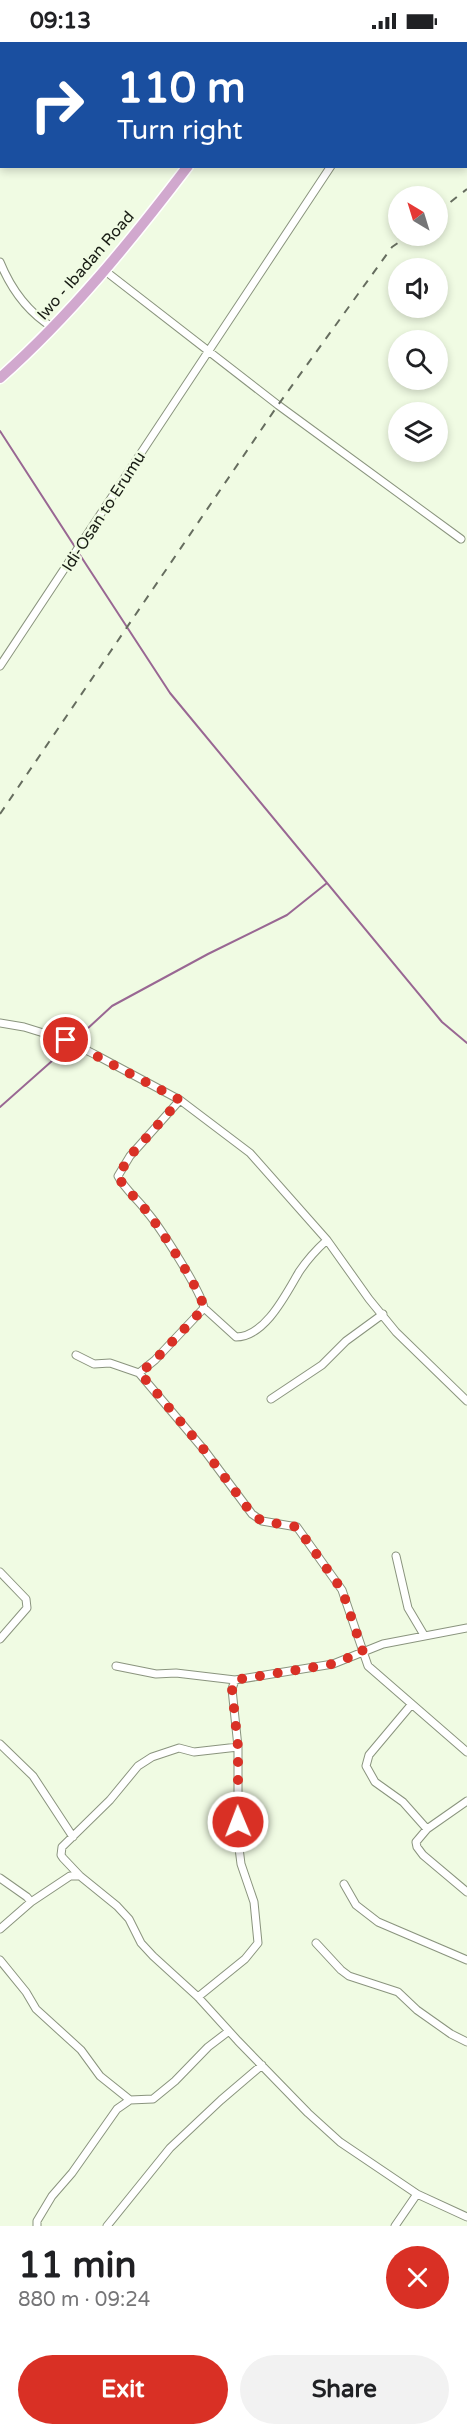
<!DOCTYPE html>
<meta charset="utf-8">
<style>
:root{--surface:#fff;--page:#f2f2f2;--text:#202124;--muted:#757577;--accent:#d93025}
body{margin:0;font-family:"Varela Round",sans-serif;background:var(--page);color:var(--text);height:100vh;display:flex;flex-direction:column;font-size:22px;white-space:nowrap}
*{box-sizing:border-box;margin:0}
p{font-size:20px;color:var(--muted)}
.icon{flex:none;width:33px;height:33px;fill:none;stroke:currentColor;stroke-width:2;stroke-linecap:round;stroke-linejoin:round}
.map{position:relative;height:2184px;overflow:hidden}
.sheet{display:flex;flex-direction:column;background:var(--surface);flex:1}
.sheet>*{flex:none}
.banner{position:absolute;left:0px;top:0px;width:468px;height:126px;box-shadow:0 3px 9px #0003;background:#1a4fa0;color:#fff;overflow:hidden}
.needle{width:39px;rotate:322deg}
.tools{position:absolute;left:388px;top:144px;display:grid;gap:12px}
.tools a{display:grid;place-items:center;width:60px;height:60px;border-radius:50%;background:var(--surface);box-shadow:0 3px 9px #0003;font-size:30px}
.pin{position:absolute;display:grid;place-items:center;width:51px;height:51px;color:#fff;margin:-26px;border:3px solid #fff;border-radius:50%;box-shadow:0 2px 6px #0007}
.me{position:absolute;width:66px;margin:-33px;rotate:359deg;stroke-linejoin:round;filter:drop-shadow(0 0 4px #0008)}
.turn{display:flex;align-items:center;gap:21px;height:126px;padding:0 18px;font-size:27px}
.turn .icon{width:78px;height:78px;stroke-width:2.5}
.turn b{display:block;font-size:42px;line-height:51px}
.round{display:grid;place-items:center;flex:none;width:63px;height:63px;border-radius:32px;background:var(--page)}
.overview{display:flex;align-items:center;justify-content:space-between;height:102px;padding:0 18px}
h1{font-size:36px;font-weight:700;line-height:45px}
.primary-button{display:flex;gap:12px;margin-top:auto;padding:12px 18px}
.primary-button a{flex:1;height:69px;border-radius:36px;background:var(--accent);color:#fff;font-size:24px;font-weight:700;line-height:69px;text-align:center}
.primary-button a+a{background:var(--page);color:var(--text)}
.status{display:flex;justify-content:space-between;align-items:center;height:42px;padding:0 30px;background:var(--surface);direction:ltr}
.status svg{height:16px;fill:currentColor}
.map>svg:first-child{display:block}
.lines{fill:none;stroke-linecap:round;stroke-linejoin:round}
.stream{stroke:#996793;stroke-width:2}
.minor-casing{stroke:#8a947e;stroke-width:9}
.primary-casing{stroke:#fff;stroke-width:13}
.minor{stroke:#fff;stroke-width:7}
.primary{stroke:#d1a8ce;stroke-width:10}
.rail{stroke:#666d5f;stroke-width:2;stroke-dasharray:8 8;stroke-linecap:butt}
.route{stroke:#d93025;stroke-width:10;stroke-dasharray:0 18}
.labels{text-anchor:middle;stroke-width:5;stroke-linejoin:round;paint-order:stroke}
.street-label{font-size:16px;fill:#181c14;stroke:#f0fbe3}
</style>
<div class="status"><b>09:13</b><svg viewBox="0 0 49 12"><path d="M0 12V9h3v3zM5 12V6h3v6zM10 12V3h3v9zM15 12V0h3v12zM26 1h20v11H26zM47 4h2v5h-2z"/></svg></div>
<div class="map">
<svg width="467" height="2184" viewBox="0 0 467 2184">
<rect width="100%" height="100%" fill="#f0fbe3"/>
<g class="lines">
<path class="stream" d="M0 389 75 505
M78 510 170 651 442 980 467 1001
M74 999 112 964 208 912 287 873 327 841
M0 1065 70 1003"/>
<g class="minor-casing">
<path id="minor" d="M148 0 150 2
M410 2 411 0
M0 220C11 247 28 270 52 285
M104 228 278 363 461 497
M0 624 331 124
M0 981 24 985 66 998 94 1012 180 1058 250 1111 327 1198 369 1257 396 1290 467 1359
M204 1266 236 1295C265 1295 286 1252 299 1230 307 1218 317 1207 327 1198
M76 1313 94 1322 110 1321 139 1331 155 1318 204 1266C201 1249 160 1185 147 1170 138 1157 125 1148 118 1134L130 1114 180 1058
M139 1331 205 1409 252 1472 262 1479 297 1485 342 1548 368 1624 467 1710
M271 1357 322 1323 346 1299 383 1272
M396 1514 408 1566 424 1593
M0 1530 26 1557 27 1566 0 1597
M116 1624 156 1632 176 1631 235 1638 333 1622 383 1602 467 1586
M411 1663 369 1713 366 1724 375 1740 403 1760 427 1787
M0 1702 33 1734 73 1795
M467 1759 427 1787 416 1800 417 1805 423 1813 467 1850
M80 1834 63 1816 61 1813 62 1805 110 1758 138 1724 152 1715 179 1706 194 1710 238 1705
M0 1836 27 1855 31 1860 70 1834H80L117 1864 129 1877 141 1901 153 1914 198 1955 238 1999 308 2071 340 2100 417 2152 467 2175
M344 1842 356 1863 378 1880 467 1918
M0 1887 31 1860
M316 1901 341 1928 349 1934 398 1950 417 1968 451 1992 467 2000
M0 1918 26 1950 36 1967 81 2008 100 2034 130 2058
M198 1955 245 1917 258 1901 254 1860 241 1822 238 1798V1705L232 1647 235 1638
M37 2184V2179L52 2154 72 2131 117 2067 130 2058 153 2057 175 2039 208 2005 229 1989
M107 2184 170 2106 221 2058 262 2023
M395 2184 417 2152"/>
</g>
<g class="primary-casing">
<path id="primary" d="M277 2 278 0
M0 336C70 274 131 199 188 124"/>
</g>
<use href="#minor" class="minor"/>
<use href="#primary" class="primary"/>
<path class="rail" d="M438 170 467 147
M0 772 278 363 392 205 408 194"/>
</g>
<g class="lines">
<path class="route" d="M66 998 180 1058 130 1114 118 1134C125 1148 138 1157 147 1170 160 1186 201 1249 204 1266L155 1318 140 1331 205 1409 252 1472 262 1479 297 1485 342 1548 363 1610 333 1622 235 1638 232 1647 238 1705V1780"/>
</g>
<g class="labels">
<g class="street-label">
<text transform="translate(85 223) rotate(-49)" y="6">Iwo - Ibadan Road</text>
<text transform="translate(103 469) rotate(-57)" y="6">Idi-Osan to Erumu</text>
</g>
</g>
</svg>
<div class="tools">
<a><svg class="needle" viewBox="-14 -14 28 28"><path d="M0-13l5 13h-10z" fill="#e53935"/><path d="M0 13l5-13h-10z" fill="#757577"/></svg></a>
<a><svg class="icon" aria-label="sound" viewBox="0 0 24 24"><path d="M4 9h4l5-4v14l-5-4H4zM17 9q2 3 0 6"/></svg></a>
<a><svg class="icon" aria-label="search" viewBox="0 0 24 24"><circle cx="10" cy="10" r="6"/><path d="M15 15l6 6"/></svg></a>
<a><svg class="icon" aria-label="layers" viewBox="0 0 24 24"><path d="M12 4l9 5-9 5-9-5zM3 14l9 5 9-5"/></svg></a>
</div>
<div class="pin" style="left:66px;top:998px;background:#d93025"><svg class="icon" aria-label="arrive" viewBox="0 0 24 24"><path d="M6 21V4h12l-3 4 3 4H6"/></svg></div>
<svg class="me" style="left:238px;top:1780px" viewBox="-20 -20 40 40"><circle r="17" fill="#d93025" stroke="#fff" stroke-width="3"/><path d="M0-11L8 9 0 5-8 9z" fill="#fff"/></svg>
<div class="banner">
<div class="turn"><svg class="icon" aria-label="right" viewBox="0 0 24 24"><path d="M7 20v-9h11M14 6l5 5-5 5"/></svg><div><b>110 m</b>Turn right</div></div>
</div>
</div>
<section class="sheet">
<div class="overview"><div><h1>11 min</h1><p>880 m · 09:24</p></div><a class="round" style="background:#d93025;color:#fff"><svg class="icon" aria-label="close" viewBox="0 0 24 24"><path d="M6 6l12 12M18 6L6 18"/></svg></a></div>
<div class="primary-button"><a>Exit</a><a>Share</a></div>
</section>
